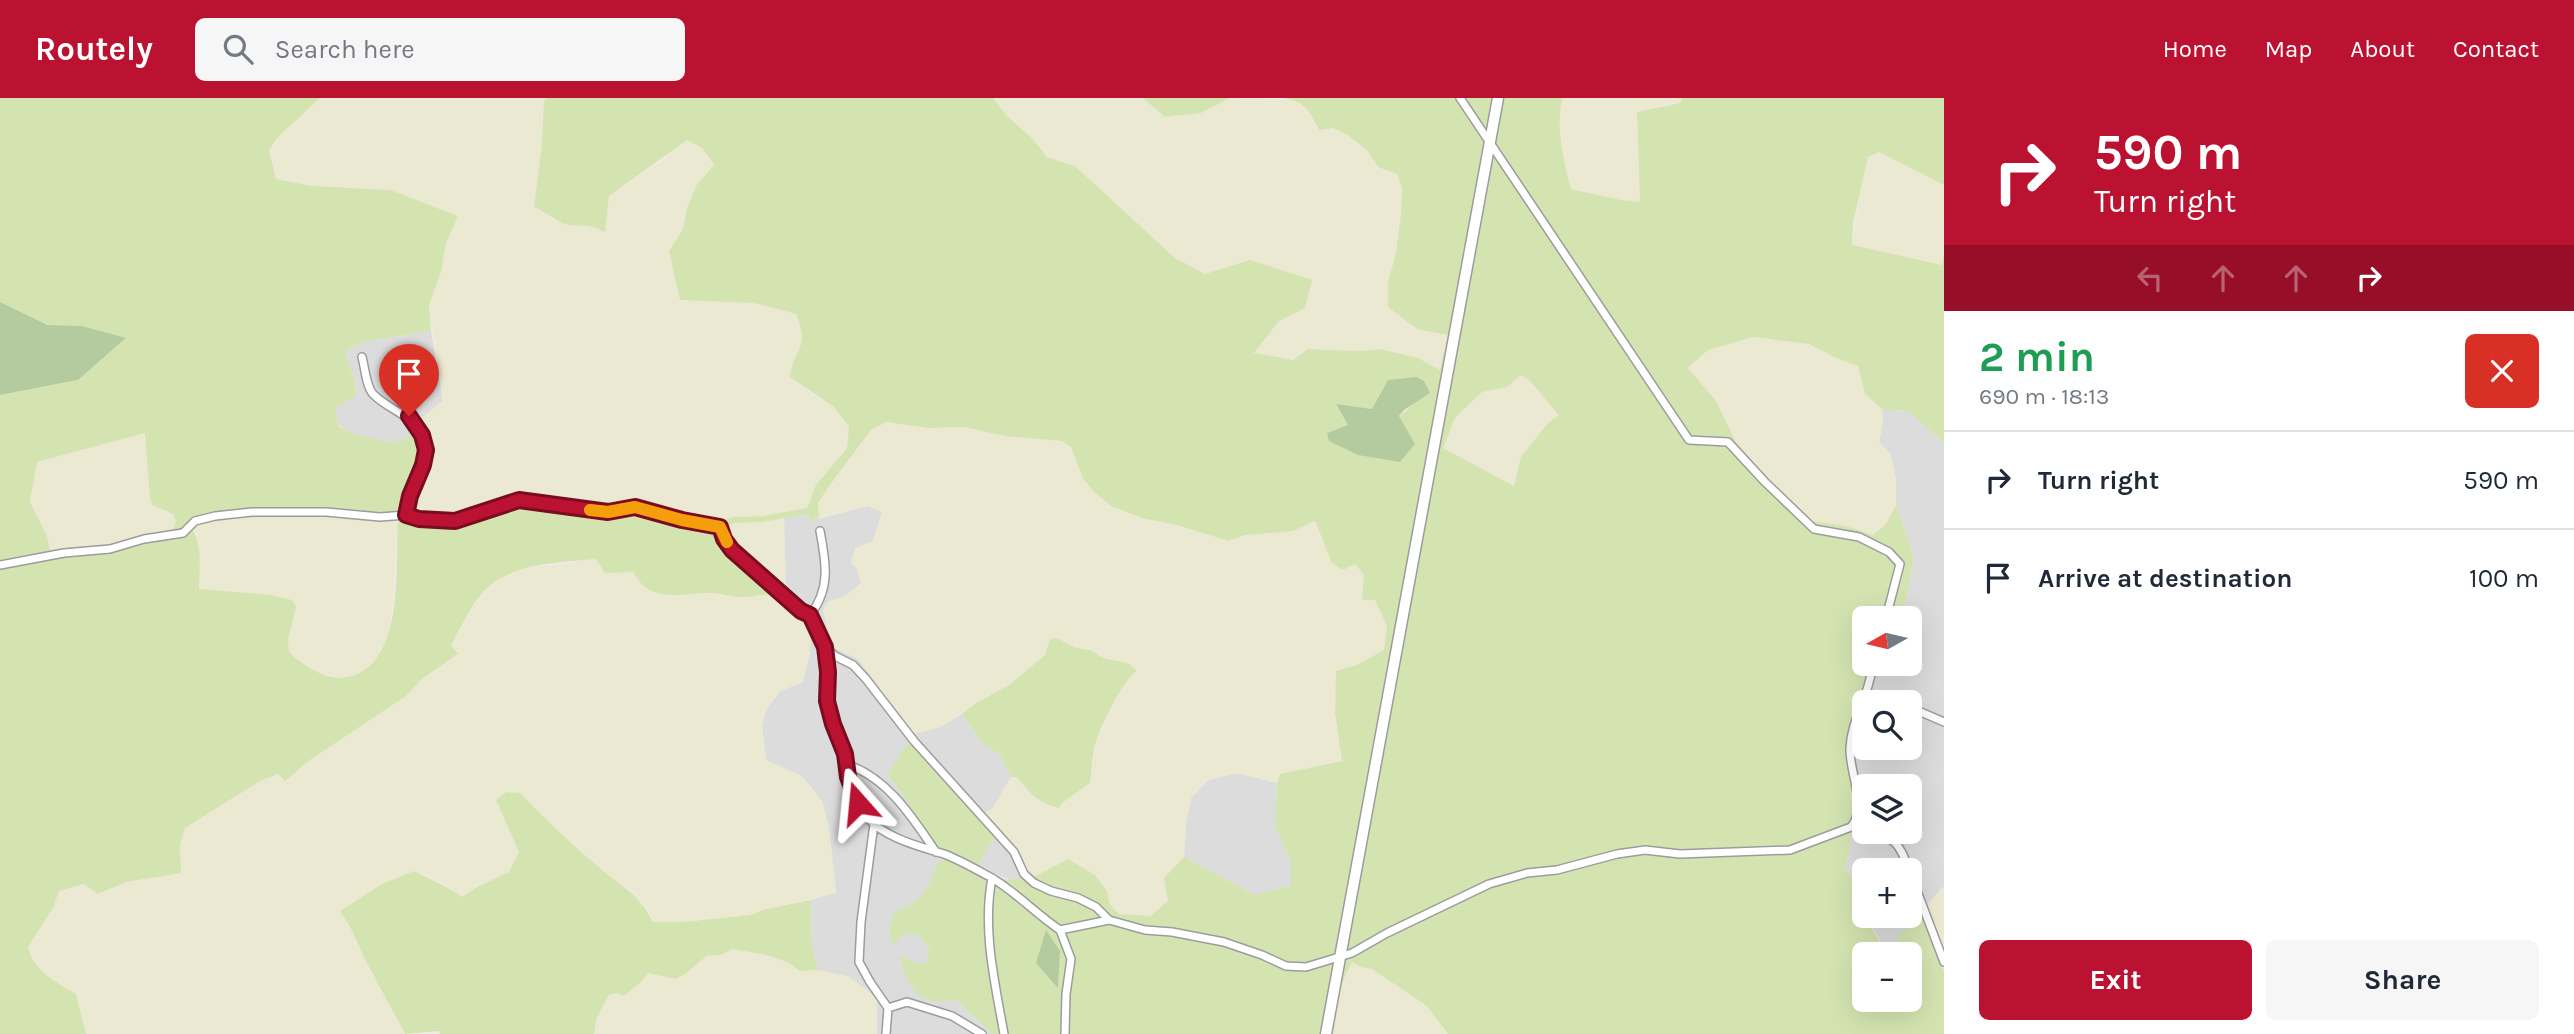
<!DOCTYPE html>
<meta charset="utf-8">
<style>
:root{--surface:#fff;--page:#f6f6f7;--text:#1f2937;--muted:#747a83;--line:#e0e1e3;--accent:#bc1232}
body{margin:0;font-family:Karla,sans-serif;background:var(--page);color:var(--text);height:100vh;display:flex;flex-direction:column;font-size:26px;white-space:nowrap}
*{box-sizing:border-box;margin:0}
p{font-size:23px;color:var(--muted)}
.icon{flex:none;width:38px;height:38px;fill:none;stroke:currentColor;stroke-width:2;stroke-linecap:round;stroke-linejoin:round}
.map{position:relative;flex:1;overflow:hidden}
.drawer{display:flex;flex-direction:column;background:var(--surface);width:630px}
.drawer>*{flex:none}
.hud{background:#bc1232;color:#fff;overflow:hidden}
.needle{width:46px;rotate:262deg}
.buttons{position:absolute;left:1852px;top:508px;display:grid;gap:14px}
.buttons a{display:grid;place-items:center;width:70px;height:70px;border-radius:10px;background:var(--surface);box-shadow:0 7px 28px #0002;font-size:35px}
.pin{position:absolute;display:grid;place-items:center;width:60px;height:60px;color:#fff;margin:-72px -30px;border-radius:50% 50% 50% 0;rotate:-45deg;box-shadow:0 0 7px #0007}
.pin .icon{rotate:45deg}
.me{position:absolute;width:77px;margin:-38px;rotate:342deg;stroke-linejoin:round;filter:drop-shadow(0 0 5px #0008)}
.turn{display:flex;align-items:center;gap:24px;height:147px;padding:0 35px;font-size:32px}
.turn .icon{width:91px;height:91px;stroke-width:2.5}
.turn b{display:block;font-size:49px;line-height:60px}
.lanes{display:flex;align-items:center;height:66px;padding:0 35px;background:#0003;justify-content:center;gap:35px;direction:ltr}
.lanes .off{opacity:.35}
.round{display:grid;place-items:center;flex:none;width:74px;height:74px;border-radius:10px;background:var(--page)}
.overview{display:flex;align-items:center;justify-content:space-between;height:119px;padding:0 35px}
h1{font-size:42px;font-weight:700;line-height:52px;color:#1e9e55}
.primary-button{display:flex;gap:14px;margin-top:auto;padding:14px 35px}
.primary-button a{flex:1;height:80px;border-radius:10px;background:var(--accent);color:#fff;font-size:28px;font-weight:700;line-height:80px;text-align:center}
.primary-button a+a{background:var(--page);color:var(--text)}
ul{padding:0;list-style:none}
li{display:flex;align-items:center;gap:21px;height:98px;padding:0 35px;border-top:2px solid var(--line)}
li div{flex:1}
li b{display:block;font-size:26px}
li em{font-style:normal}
header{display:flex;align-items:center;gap:42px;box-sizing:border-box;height:98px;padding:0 35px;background:var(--accent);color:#fff}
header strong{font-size:33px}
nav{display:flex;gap:38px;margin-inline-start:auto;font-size:24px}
.search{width:490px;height:63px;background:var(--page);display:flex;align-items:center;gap:18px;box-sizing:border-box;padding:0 24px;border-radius:10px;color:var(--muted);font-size:26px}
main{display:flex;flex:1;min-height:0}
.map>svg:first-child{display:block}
.residential{fill:#dddcdc;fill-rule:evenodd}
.farmland{fill:#ece9d3}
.grass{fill:#d4e4b1;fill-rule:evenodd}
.forest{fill:#b4ca9f}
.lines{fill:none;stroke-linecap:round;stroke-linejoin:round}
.minor-casing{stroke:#9c9c9c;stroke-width:10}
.tertiary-casing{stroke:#9c9c9c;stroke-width:13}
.minor{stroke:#fff;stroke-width:7}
.tertiary{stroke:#fff;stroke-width:10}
.route-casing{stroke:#7a0c20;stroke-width:18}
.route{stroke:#bc1232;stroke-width:12}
.slow{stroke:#f59e0b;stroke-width:12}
</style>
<header>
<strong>Routely</strong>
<div class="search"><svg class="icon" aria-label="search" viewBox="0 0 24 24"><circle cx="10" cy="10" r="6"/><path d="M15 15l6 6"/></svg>Search here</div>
<nav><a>Home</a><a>Map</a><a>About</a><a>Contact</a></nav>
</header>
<main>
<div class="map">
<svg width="1944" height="936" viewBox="0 0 1944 936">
<rect width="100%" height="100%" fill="#efeae6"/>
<path class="residential" d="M431 233 443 303 422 320 418 334 396 345 354 336 338 327 336 309 356 297 355 283 345 254 362 244Z
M1882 311 1907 313 1944 345V788L1886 853 1865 817H1909V772H1864V809L1862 797 1845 770 1851 741 1849 722 1854 716 1846 642 1852 612 1862 590 1891 565H1909V520H1903L1914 458 1896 407V382L1891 357 1879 344 1883 322ZM1864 604H1909V649H1864ZM1864 688H1909V733H1864Z
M868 408 882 414 873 443 857 470 862 485 844 499 829 503 832 549 858 561 914 636 940 629 962 616 983 646 999 656 1011 679 992 711 998 733 1012 744 1027 775 1023 780 1012 783 976 768 996 737 978 721 964 701 923 662 912 646 894 686 900 690 949 756 946 761 938 764 927 795 908 809 894 814V847L902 837 909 835 922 840 929 851 926 865H918L898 858 956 902 992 936H877V903L849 879 818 872 812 851 811 802 836 794 829 730 822 703 803 679 766 662 762 629 766 612 780 593 803 584 804 520 782 501 786 496 784 420 806 416 810 423Z
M1237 675 1277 685 1275 728 1291 765V787L1256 797 1184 759 1186 726 1191 700 1208 682Z"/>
<path class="farmland" d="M320 0H546L544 3 542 45 534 109 561 125 594 127 604 135 609 98 663 62 681 45 687 42 703 50 714 67 697 86 687 110 683 131 669 153 680 201 754 205 796 216 802 230 801 253 790 274 800 288 834 309 849 329 847 350 816 387 807 410 763 418 732 419 723 423 631 405 456 421 416 419 411 411 416 392 431 358 429 342 422 320 443 303 429 207 441 174 446 145 458 118 391 92 312 88 276 81 273 64 268 52 276 41Z
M993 0H1143L1165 19 1224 4 1230 0 1296 2 1311 16 1319 32 1333 30 1349 38 1366 51 1378 69 1397 76 1402 90 1401 115 1396 155 1388 184 1417 231 1448 237 1441 273 1418 260 1380 251 1361 253 1308 251 1293 262 1253 255 1279 223 1305 210 1250 162 1205 176 1175 160 1075 68 1048 59 1033 41 1006 17Z
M1562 0H1682L1681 5H1671L1637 15 1640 104 1621 102 1571 91 1561 53 1560 10Z
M1878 54 1944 87 1943 167 1852 148 1862 77 1868 59Z
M1753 239 1809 246 1834 259 1858 268 1865 296 1882 311 1883 322 1879 344 1891 357 1896 382V407L1886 426 1873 437 1846 428 1812 423 1763 376 1736 344 1716 303 1691 276 1688 269 1708 252Z
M1521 277 1531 284 1559 317 1548 325 1515 388 1443 350 1455 320 1482 294 1507 289Z
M886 324 928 330 964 329 1005 338 1062 343 1071 349 1083 381 1145 421 1173 426 1229 443 1245 437 1293 433 1315 423 1320 441 1355 466 1364 478 1363 501 1375 502 1387 528 1384 552 1357 567 1336 573 1335 615 1342 663 1281 676 1277 685 1237 675 1208 682 1191 700 1186 726 1184 759 1164 780 1168 803 1150 818 1119 816 1110 807 1107 793 1034 779 1027 775 1012 744 998 733 986 719 985 714 992 711 1011 679H1017L1029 695 1046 707 1059 710 1061 705 1090 685 1097 642 1121 592 1134 574 1128 565 1103 560 1090 552 1076 550 1057 540 1045 557 1009 587 976 605 962 616 940 629 914 636 858 561 832 549 823 512 829 503 844 499 861 485 857 470 851 465 855 450 873 443 882 414 868 408 819 420 818 405 871 332Z
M146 335 152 407 173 416 176 423 173 431 110 446 50 452 47 438 30 404 37 364Z
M317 417 398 422 393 504 388 543 377 562 362 575 343 580 315 574 289 554 288 542 295 515 285 503 270 497 199 492V452L197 440 193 433 197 427 245 418Z
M784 420 786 496 728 443 724 430 732 425 763 424Z
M596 461 634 474 666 498 713 495 742 499 768 495 782 501 804 520 811 531 810 555 803 584 780 593 766 612 762 629 766 662 803 679 822 703 829 730 836 795 766 811 751 817 683 824H653L647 810 629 790 616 785 559 735 520 695 496 702 519 754 509 774 479 788 462 799 446 787 414 773 341 813 352 828 368 867 381 887 405 936H86L76 896 45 877 30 860 28 849 53 810 59 793 84 786 99 796 126 784 181 775 180 746 184 730 260 683 278 676 285 682 307 664 406 598 422 581 458 557 451 547 479 499 498 482 516 472Z
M1944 788V873L1920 814Z
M732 851 767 857 787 864 800 873 818 872 849 879 871 895 877 903V936H594L596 922 609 897 642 883 648 875 685 876 708 858 721 857Z
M1352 864 1360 869 1372 871 1427 908 1448 936H1332L1341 887Z"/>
<path class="grass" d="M0 0H320L276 41 269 52 276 81 312 88 391 92 458 118 446 145 441 174 429 207 431 233 362 244 345 254 355 283 356 298 336 309 338 328 354 336 396 345 418 334 422 320C426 331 433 346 431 358 430 370 415 396 411 411L416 419 456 421 518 400 556 406 615 408 631 405 723 423 732 419 763 418 807 410 816 387 847 350 849 329 834 309 790 279C793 251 811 250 796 216L754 205 680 202 669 153 683 131 687 110 697 86 714 67 702 50 687 42 609 98 605 135C586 122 575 132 560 124 551 119 543 113 534 109L542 45 544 3 546 0H993L1006 17 1033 41 1047 59 1075 68 1175 160 1205 176 1250 162 1312 182 1305 210 1279 223 1254 255 1293 262 1308 251 1361 253 1380 251 1418 260 1440 272 1448 237 1417 231 1388 209V184L1396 155 1401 115 1402 90 1397 76 1378 69 1366 51 1349 38 1333 30 1319 32C1309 11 1305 4 1283 0H1562C1556 31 1563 61 1571 91L1621 102 1640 104 1637 14 1680 5 1682 0H1944V87L1879 54 1868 59 1853 125 1852 147 1942 167 1944 154V345L1907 313 1882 311 1865 296 1858 268 1834 259 1809 246 1753 239 1708 252 1688 270 1716 303 1736 344 1763 376 1812 423 1846 428 1873 437 1886 426 1896 407 1914 458 1903 520H1864V565H1891C1882 573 1868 581 1862 591 1838 631 1850 673 1854 716L1849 722 1851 741 1845 770 1863 797 1864 817 1885 853 1920 814 1944 873V936H1448L1427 908 1372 871 1360 869 1352 864 1341 887 1332 936H992L956 902C915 910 911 890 898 857L917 865H926L929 851 922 840 909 835 902 837 894 848 889 834 894 814C924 803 927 793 938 764L946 761 949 756 939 750 888 676 906 647 912 646C926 666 945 682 962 700 974 712 983 725 996 737L977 768C993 776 1011 791 1027 775L1034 779 1068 761 1095 777 1107 793 1110 807 1119 816 1150 818 1168 803 1164 780 1184 759 1256 797 1291 787V765L1275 728 1277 685 1280 676 1342 663 1335 615 1336 573 1357 567 1384 552 1387 528 1375 502H1362L1364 477 1355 466 1343 472 1332 465 1315 423 1293 433 1245 437 1229 443 1173 426 1145 421 1111 408 1095 395 1083 381 1071 349 1062 343 1005 338 964 329 928 330 886 324 871 332 830 387 818 405 819 420 810 423 806 416 763 424 733 425 724 430 728 443 786 496 782 501C761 492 758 500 739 499 730 499 721 495 712 495 683 495 648 507 634 474L605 475 596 461C555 465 507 464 479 499 468 513 460 532 451 547L458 556 422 581 406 598 307 664 285 683 278 676 260 683 185 730 180 746 181 775 126 784 98 796 84 786 59 793 53 810 28 849C33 873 56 884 76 896L86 936H0V297L78 282 125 241 82 228 49 227 0 204ZM1521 277 1531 284 1559 317 1548 325 1521 359 1514 388 1443 350 1455 320 1482 294 1507 289ZM1414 305 1399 319 1415 346 1327 335 1348 327 1336 307 1372 311ZM145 335 150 400 152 407 173 416 176 423 173 431 110 446 50 452 47 438 30 404 37 364ZM317 417 398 422C395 467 405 562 352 578 328 585 306 569 289 554L288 542 296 509 292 502 270 497 199 491C199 473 203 449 193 433L197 427 245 418ZM1864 856H1909V901H1864Z
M1143 0H1230L1201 15 1165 19Z
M1057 540 1076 550 1090 552 1103 560 1128 565 1137 573C1123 582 1103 624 1097 641 1092 654 1092 671 1090 685L1062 705 1059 710C1039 706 1029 695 1017 679H1011L999 656 983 646 962 616 976 605 1009 587 1045 557 1050 541Z
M506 694 520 695C544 720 569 744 596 767 620 788 638 793 653 824H683L751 817 766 811 811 802 812 851 818 872 800 873 787 864 767 857 732 851 721 857 707 858 685 876 676 881 648 875 642 883 624 898 616 895 609 897 596 922 594 936H440L439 933 405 936C393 912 380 890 368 867 358 848 353 830 340 813L382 786 414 773C431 782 447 788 462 799L479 788 509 774 519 754 496 702Z"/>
<path class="forest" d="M0 204 48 227 82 228 126 240 78 282 0 297Z
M1416 279 1424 283 1430 295 1404 312 1399 318 1415 346 1400 364 1358 357 1329 343 1327 335 1348 327 1336 306 1372 311 1388 282Z
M1046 832 1060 853 1058 890 1036 865Z"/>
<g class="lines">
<g class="minor-casing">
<path id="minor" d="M1460 0 1689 342 1728 344 1765 384 1814 431 1859 439 1889 454 1900 466 1886 520
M362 259C365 270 366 288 373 296 391 315 427 320 426 354 425 369 416 382 411 395 409 402 408 410 406 417
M0 467 64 455 110 451 144 441 183 435 195 423 215 418 252 414H326L380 419 406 417 419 421 455 423 519 402 608 414 635 409 682 422 721 429 724 441 732 452 801 513 810 517 825 549 835 558 853 567 866 581 914 643 1014 754 1024 776 1034 785 1051 793 1078 800 1096 809 1109 822 1145 832 1172 834 1224 844 1262 857 1286 868 1306 869 1352 855 1387 835 1489 786 1527 775 1557 772 1617 756 1645 752 1680 756 1790 752 1851 729C1868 708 1849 675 1850 650 1851 630 1859 615 1865 597 1869 587 1871 576 1874 565
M810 517C831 491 826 464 820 433
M826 550C827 568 825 586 827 603 829 621 839 637 844 654 853 681 851 706 875 727 894 742 921 749 944 756 960 762 977 772 992 780 1017 795 1036 816 1060 832L1109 822
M1865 597 1897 604
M1909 609 1944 624
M846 666C888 680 912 719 936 754
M874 726 861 824 859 864 870 884 888 910 886 936
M1867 733C1896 741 1899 744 1909 772
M1909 772 1944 864
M992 780C982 832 995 885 1004 936
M1060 832 1071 861 1066 896 1065 936
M888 910 907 904 952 918 982 936"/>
</g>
<g class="tertiary-casing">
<path id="tertiary" d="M1326 936 1498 0"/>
</g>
<use href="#minor" class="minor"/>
<use href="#tertiary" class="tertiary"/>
</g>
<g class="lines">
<g class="route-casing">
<path id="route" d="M409 318 422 337 426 352 423 367 410 398 406 417 419 421 455 423 519 402 608 414 635 409 682 422 720 429 724 441 732 452 801 513 810 517 825 549 828 574 827 603 833 626 845 656 848 679 858 705"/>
</g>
<use href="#route" class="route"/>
<path class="slow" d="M590 412 608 414 635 409 682 422 720 429 727 444"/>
</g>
</svg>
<div class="buttons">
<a><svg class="needle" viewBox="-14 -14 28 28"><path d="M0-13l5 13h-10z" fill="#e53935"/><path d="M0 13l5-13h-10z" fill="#747a83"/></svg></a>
<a><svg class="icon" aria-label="search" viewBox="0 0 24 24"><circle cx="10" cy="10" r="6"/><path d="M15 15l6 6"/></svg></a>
<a><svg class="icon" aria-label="layers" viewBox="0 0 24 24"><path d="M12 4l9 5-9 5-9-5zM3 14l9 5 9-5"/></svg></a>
<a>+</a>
<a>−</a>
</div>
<div class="pin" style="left:409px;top:318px;background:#d93025"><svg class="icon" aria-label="arrive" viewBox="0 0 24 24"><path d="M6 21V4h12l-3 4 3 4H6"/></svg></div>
<svg class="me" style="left:858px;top:705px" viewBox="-20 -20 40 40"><path d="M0-17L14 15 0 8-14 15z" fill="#bc1232" stroke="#fff" stroke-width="4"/></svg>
</div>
<section class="drawer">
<div class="hud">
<div class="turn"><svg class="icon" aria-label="right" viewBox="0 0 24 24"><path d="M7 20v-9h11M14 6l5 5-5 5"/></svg><div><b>590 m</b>Turn right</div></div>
<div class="lanes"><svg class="icon off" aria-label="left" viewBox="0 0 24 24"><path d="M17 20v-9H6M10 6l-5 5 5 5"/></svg><svg class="icon off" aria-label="ahead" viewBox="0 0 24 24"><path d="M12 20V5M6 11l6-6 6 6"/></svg><svg class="icon off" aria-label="ahead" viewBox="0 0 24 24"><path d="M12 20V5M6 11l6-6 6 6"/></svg><svg class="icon" aria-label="right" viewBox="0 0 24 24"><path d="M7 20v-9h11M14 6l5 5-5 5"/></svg></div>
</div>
<div class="overview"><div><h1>2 min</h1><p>690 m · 18:13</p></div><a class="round" style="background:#d93025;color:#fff"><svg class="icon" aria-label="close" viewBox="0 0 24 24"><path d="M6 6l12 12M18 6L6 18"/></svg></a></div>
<ul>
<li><svg class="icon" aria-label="right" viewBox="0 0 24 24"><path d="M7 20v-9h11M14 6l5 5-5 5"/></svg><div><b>Turn right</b></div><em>590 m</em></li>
<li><svg class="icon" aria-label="arrive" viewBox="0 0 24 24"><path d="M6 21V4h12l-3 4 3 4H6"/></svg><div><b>Arrive at destination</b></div><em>100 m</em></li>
</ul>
<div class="primary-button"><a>Exit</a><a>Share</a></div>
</section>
</main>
